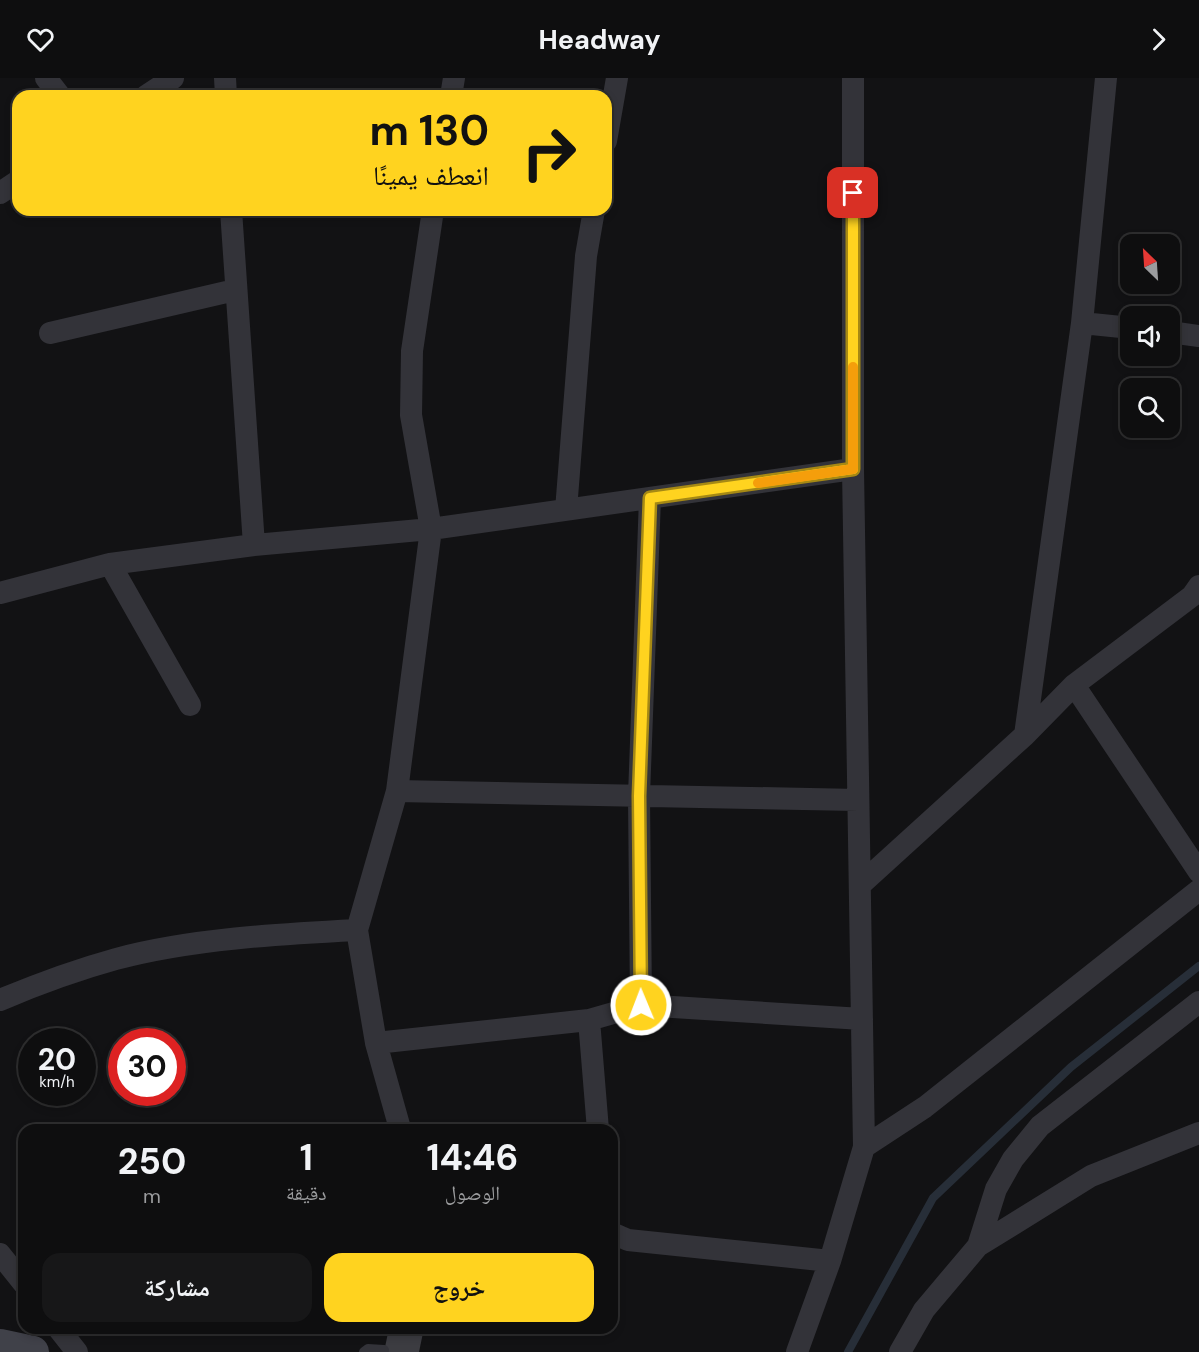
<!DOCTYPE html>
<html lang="ar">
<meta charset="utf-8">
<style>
:root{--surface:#0e0e0f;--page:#171718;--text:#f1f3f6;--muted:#9b9c9e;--line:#2e2e2f;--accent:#ffd31f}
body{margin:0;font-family:"DM Sans","Noto Naskh Arabic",sans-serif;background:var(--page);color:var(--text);direction:rtl;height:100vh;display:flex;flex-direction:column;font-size:22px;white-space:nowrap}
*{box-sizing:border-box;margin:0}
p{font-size:20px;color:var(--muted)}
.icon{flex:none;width:33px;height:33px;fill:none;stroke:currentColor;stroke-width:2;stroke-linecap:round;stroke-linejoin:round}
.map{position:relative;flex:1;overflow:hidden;direction:ltr}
.sheet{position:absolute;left:18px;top:1046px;width:600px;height:210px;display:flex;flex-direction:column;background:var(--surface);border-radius:18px;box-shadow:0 3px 9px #0003,0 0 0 2px var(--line);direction:rtl}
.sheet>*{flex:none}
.hud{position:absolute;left:12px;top:12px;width:600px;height:126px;border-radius:18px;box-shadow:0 3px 9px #0003,0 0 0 2px var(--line);direction:rtl;background:#ffd31f;color:#111;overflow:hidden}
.needle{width:39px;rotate:335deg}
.controls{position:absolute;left:1120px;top:156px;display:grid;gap:12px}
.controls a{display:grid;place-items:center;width:60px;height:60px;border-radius:12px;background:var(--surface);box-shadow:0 3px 9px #0003,0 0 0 2px var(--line);font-size:30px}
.speed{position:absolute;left:18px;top:950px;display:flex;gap:12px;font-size:30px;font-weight:700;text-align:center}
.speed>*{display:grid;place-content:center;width:78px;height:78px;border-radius:50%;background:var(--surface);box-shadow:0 3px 9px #0003,0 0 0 2px var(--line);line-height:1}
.speed small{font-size:15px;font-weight:400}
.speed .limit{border:9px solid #d22;background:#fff;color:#111}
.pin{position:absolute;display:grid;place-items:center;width:51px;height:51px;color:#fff;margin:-26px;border-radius:12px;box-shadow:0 3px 9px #0006}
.me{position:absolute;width:66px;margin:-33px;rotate:359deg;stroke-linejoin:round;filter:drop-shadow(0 0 4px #0008)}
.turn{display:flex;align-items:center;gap:21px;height:126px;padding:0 24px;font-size:27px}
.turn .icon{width:78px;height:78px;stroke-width:2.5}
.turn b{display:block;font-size:42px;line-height:51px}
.eta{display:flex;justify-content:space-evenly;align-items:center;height:102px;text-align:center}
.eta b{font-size:36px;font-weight:700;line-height:42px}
.button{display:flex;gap:12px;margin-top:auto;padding:12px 24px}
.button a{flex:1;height:69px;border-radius:18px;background:var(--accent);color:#111;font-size:24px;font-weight:700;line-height:69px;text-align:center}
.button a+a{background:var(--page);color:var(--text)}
header{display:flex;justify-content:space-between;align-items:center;height:78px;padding:0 24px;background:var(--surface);font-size:27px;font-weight:700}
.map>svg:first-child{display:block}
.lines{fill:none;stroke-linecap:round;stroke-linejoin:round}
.stream{stroke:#272e38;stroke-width:8}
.building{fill:#3c3c41}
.lane{stroke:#333339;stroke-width:10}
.street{stroke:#333339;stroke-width:22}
.secondary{stroke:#404149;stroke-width:32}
.route-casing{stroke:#a68914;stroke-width:15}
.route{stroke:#ffd31f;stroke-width:10}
.slow{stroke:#f59e0b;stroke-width:10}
</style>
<header><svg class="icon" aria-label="forward" viewBox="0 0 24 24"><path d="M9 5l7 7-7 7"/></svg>Headway<svg class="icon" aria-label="heart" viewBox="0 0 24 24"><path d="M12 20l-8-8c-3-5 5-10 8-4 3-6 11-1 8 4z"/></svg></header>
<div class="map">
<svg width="1199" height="1274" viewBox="0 0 1199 1274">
<rect width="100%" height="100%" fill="#121214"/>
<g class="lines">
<path class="stream" d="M848 1274 933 1120 1071 989 1199 888"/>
</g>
<path class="building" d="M389 1250H424L419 1274H384Z"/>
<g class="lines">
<path class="lane" d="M364 1274 368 1271 384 1272"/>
<path class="street" d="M46 0 60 18
M225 0 226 18
M146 18 173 0
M451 18 454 0
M606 63 617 0
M0 115 18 103
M231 132 254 467
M433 132 412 273 411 337 431 451 397 713 357 852 376 965 589 942 641 927 862 941
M1082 245 1131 250
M1170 254 1199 258
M50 255 235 212
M566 432 586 178 594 132
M110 486 190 627
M0 515 110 486 254 467 431 451 853 391
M1074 607 1199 794
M1025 657 1082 245 1106 0
M397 713 858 722
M860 807 1025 657 1074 607 1192 518 1199 508
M0 922C38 906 76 892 116 881 190 861 280 856 357 852
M641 927 639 718 650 420
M589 942 598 1052
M376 965 399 1047
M864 1069 925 1029 1199 812
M612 1155 628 1162 830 1183
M978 1168 996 1111 1013 1081 1040 1048 1199 924
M0 1176 24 1206
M58 1250 77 1274
M797 1274 830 1183 864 1069 853 391V0
M900 1274 924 1232 978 1168 1091 1098 1199 1055"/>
<path class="secondary" d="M0 1267 33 1274"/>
</g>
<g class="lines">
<g class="route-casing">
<path id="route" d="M641 927 639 718 650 420 853 391V115"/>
</g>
<use href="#route" class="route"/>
<path class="slow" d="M758 405 853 391V289"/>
</g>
</svg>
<div class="controls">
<a><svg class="needle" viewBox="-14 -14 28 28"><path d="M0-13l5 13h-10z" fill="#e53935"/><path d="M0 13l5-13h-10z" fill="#9b9c9e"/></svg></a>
<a><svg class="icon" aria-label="sound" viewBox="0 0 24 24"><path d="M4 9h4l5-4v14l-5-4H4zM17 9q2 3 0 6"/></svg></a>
<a><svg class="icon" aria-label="search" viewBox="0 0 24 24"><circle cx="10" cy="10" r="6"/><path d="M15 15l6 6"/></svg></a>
</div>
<div class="speed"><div>20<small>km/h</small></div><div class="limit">30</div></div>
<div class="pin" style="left:853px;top:115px;background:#d93025"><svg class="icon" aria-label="arrive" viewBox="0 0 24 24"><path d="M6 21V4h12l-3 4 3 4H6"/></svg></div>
<svg class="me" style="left:641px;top:927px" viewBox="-20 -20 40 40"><circle r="17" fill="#ffd31f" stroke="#fff" stroke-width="3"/><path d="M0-11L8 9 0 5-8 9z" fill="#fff"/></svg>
<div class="hud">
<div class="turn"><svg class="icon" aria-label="right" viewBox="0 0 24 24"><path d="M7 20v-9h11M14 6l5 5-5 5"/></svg><div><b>130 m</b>انعطف يمينًا</div></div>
</div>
<section class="sheet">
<div class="eta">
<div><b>14:46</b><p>الوصول</p></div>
<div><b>1</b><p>دقيقة</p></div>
<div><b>250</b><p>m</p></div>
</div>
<div class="button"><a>خروج</a><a>مشاركة</a></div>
</section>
</div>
